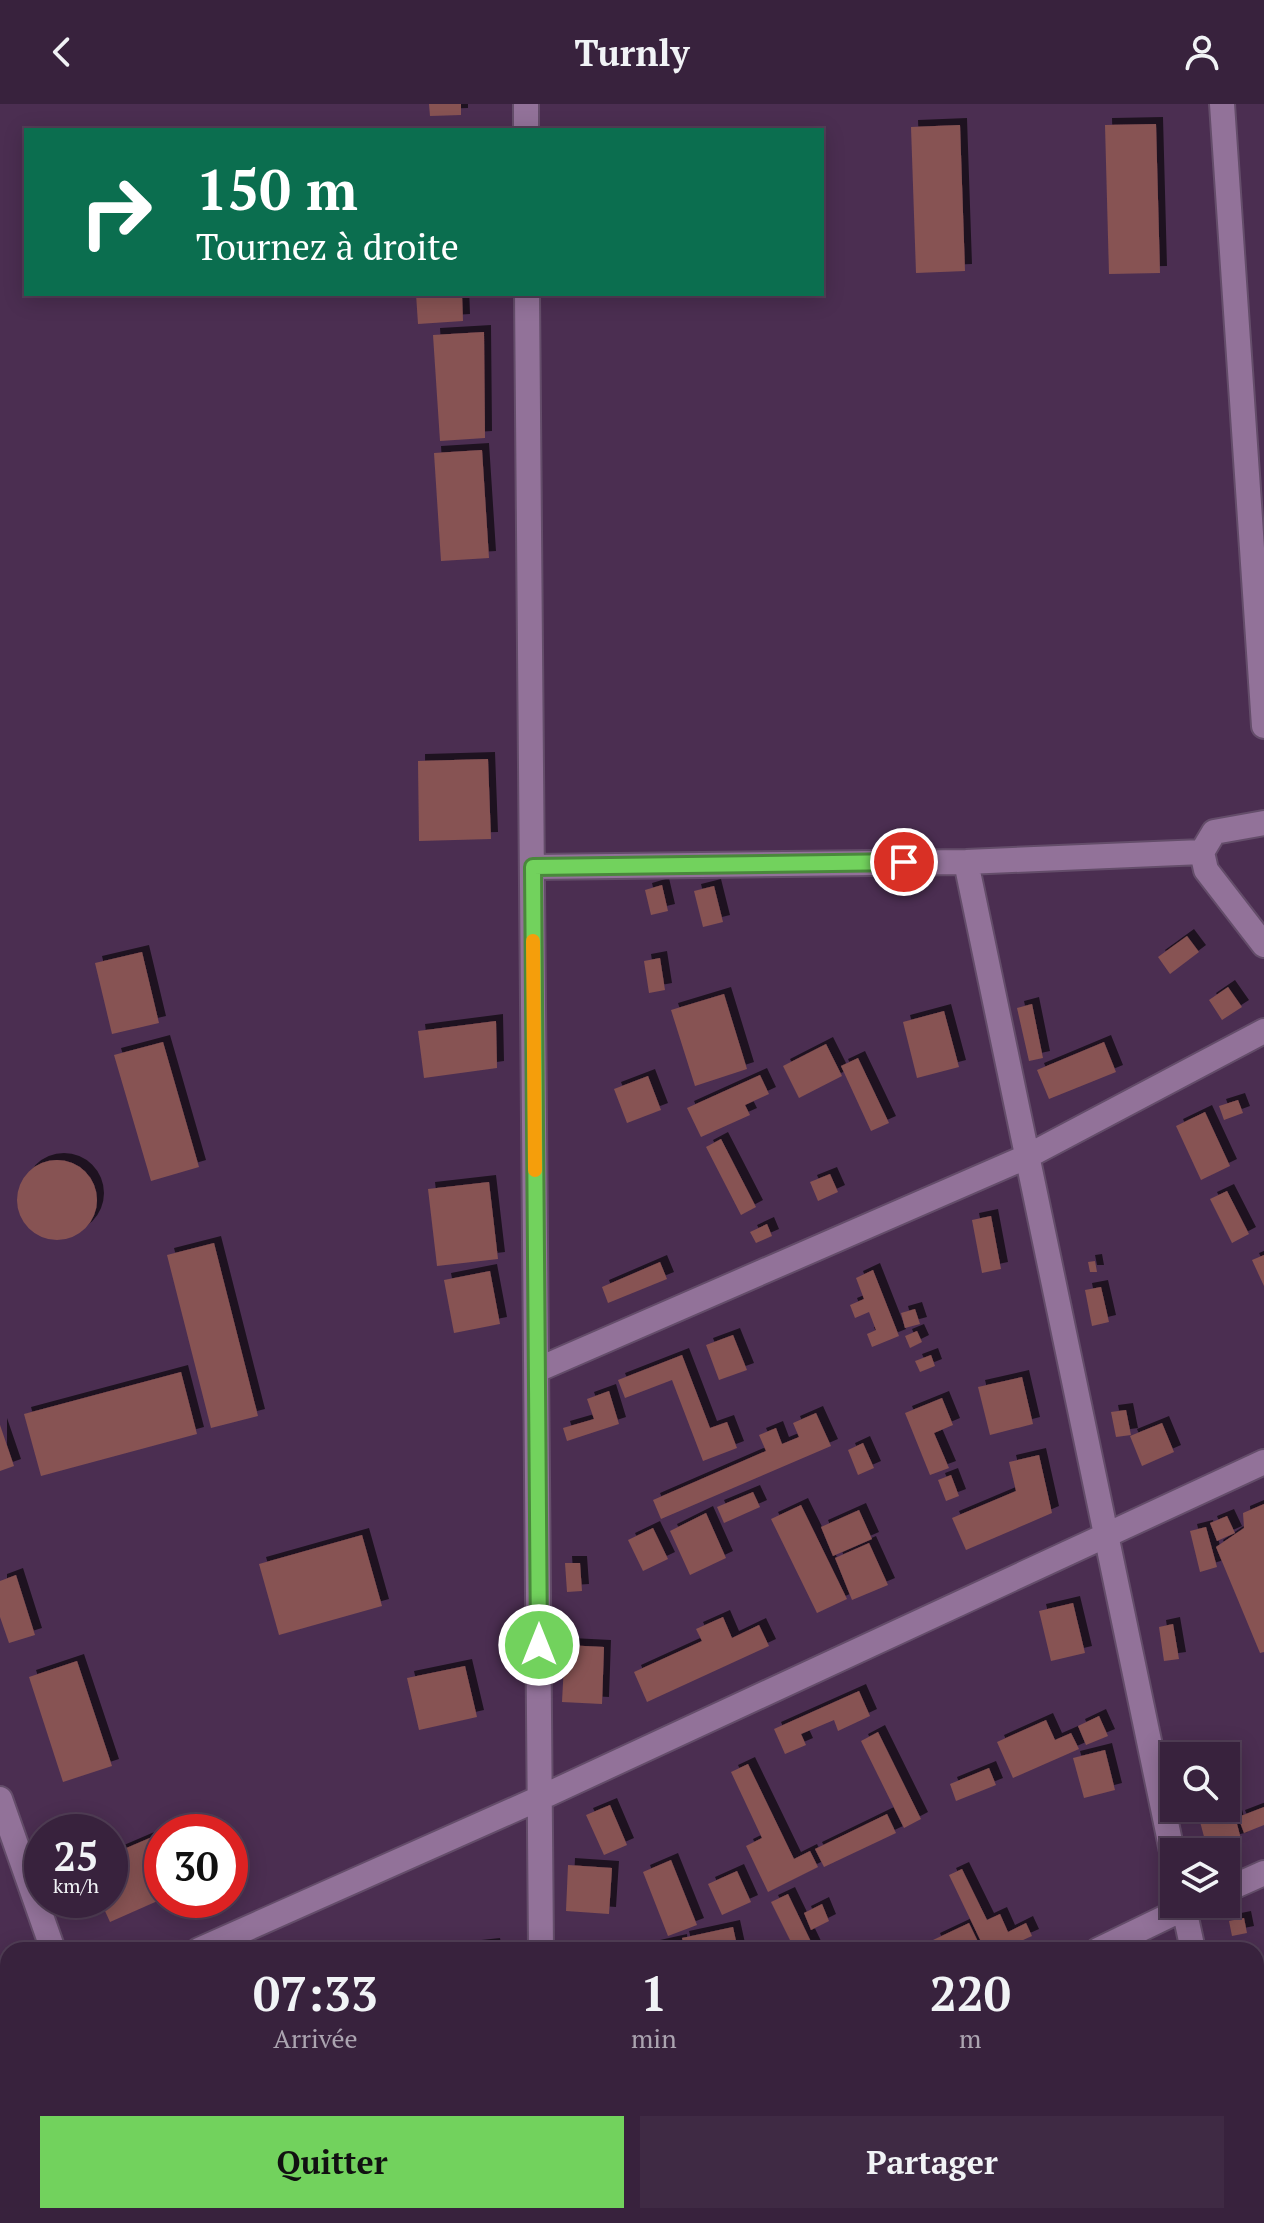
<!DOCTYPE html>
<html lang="fr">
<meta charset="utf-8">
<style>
:root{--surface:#38223d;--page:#3f2a44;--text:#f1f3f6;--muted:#aba4b0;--line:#523f57;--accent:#72d25d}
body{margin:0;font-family:"PT Serif",serif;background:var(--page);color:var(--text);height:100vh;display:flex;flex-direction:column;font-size:30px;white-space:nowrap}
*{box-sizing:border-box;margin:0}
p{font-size:26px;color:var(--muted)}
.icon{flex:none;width:44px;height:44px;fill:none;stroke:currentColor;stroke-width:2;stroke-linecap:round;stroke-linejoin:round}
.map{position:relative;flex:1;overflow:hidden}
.panel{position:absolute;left:0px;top:1838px;width:1264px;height:282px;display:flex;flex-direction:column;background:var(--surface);border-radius:24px 24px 0 0;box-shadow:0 4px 20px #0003,0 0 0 2px var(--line)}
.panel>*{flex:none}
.hud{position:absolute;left:24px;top:24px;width:800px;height:168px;border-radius:0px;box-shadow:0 4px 20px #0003,0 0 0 2px var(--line);background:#0b6e4f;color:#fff;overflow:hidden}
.fabs{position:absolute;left:1160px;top:1638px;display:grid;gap:16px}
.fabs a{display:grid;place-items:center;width:80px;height:80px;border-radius:0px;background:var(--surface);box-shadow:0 4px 20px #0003,0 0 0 2px var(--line);font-size:40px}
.speed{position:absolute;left:24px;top:1710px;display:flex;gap:16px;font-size:40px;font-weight:700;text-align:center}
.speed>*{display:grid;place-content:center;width:104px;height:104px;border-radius:50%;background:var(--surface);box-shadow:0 4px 20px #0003,0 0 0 2px var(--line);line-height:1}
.speed small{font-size:20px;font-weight:400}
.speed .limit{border:12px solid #d22;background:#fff;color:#111}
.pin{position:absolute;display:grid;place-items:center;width:68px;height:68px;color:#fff;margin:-34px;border:4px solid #fff;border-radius:50%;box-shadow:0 2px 8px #0007}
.me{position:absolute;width:88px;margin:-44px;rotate:0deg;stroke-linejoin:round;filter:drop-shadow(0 0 6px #0008)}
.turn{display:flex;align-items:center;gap:28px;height:168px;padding:0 40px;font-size:36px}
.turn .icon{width:104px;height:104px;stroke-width:2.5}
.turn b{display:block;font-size:56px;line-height:68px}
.eta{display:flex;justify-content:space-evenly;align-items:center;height:136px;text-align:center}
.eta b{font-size:48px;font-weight:800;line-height:56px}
.button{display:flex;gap:16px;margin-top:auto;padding:16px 40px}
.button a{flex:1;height:92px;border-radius:0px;background:var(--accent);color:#111;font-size:32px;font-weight:800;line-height:92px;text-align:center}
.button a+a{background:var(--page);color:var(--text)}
header{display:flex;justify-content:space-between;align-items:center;height:104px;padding:0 40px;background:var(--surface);font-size:36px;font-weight:800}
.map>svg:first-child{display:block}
.building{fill:#875353;filter:url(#shadow)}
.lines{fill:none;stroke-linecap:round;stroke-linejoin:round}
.minor-casing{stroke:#644d6a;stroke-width:28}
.minor{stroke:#927299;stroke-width:24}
.route-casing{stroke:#4a883c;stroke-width:20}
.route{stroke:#72d25d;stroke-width:14}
.slow{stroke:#f59e0b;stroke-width:14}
</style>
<header><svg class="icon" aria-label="back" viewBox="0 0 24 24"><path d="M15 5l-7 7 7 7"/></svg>Turnly<svg class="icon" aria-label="person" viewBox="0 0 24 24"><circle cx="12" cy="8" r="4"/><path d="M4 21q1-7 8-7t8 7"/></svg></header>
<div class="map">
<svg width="1264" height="2119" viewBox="0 0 1264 2119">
<defs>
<filter id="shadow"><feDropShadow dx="7" dy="-7" stdDeviation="0" flood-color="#0009"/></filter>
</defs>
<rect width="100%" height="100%" fill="#4b2e51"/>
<path class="building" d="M429 0H461V11L430 12Z
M1156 20 1160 169 1109 170 1105 21Z
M960 21 965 167 916 169 911 23Z
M416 190H462L463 217 418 220Z
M484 228 485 334 440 337 433 231Z
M482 346 489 454 441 457 434 349Z
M488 655 491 735 419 737 418 657Z
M662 781 668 807 651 811 645 786Z
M714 782 723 818 703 823 694 787Z
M1187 832 1199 848 1170 870 1158 853Z
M142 848 159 919 112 930 95 859Z
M660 854 665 886 649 889 644 857Z
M1228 883 1242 903 1222 916 1209 896Z
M724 890 747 965 695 982 671 906Z
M1032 900 1043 954 1029 957 1017 904Z
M944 907 959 963 917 974 903 918Z
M496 917 497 964 424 974 418 927Z
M163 938 199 1063 151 1077 114 951Z
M1104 938 1116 968 1049 995 1037 966Z
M826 940 842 972 799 994 783 962Z
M858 954 889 1019 871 1027 841 962Z
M760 971 769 990 745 1001 750 1011 701 1033 687 1004Z
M648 972 661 1006 627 1019 614 985Z
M1238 996 1243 1009 1224 1016 1219 1002Z
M1205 1008 1230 1062 1201 1076 1176 1022Z
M721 1035 756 1103 741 1111 706 1043Z
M17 1096a40 40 0 1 1 80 0a40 40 0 1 1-80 0Z
M830 1070 838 1088 818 1097 810 1078Z
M489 1078 498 1155 437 1162 428 1085Z
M1227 1087 1249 1130 1232 1139 1210 1095Z
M991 1112 1001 1165 982 1169 972 1116Z
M767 1120 772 1132 756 1139 750 1128Z
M214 1139 258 1312 211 1324 167 1151Z
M1264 1151V1182L1252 1156Z
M1095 1157 1097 1168H1090L1088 1158Z
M660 1158 667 1175 608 1199 602 1183Z
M873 1166 899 1232 872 1243 867 1230 876 1226 869 1208 855 1214 850 1201 864 1195 856 1174Z
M490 1167 500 1220 454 1229 444 1176Z
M1101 1183 1109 1218 1092 1222 1085 1186Z
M915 1205 920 1220 905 1224 901 1209Z
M917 1227 922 1238 910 1244 905 1232Z
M733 1231 747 1266 719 1276 706 1241Z
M682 1251 710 1324 727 1318 737 1344 703 1357 672 1276 625 1294 618 1276Z
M931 1251 935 1262 920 1268 915 1257Z
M181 1268 197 1330 41 1372 24 1310Z
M1022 1273 1033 1320 990 1331 978 1283Z
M609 1287 619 1320 567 1337 563 1324 594 1315 587 1295Z
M942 1294 953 1321 934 1329 949 1364 930 1371 905 1309Z
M1126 1306 1131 1331 1116 1333 1111 1308Z
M816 1309 831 1342 661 1415 653 1396 766 1347 759 1331 776 1324 782 1340 799 1333 793 1319Z
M1162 1319 1174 1348 1142 1362 1130 1332Z
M0 1321 14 1362 0 1367Z
M863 1339 874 1364 858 1371 848 1346Z
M1039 1351 1052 1409 966 1446 952 1414 1016 1387 1009 1358Z
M951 1371 959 1392 946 1397 938 1376Z
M753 1388 760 1403 724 1419 717 1403Z
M1264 1400V1548L1260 1549 1216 1443 1244 1424 1243 1409Z
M801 1401 847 1495 817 1509 771 1415Z
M859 1406 872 1435 833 1452 821 1423Z
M706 1409 726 1454 690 1471 670 1427Z
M1227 1412 1235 1429 1217 1437 1210 1419Z
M1206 1423 1217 1463 1200 1468 1190 1427Z
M653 1424 668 1455 643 1467 628 1436Z
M362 1431 382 1502 279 1531 259 1460Z
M869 1439 888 1481 852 1496 835 1454Z
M565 1459H580L582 1487 567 1488Z
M16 1471 35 1531 9 1539 0 1513V1477Z
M1073 1499 1085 1549 1051 1557 1039 1507Z
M723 1513 732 1534 759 1521 769 1542 647 1598 634 1568 702 1537 696 1525Z
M1173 1520 1179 1555 1164 1557 1159 1523Z
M565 1541 604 1543 602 1600 562 1598Z
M77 1557 112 1662 63 1678 29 1573Z
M465 1562 477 1613 419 1626 407 1574Z
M859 1587 870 1612 838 1627 834 1616 801 1630 806 1641 785 1650 774 1625Z
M1099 1612 1108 1632 1086 1641 1078 1622Z
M1046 1616 1055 1636 1071 1629 1079 1645 1013 1674 997 1638Z
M878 1628 921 1715 904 1724 861 1637Z
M1105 1646 1115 1686 1084 1694 1073 1654Z
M748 1660 794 1755 810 1747 818 1763 768 1788 746 1742 762 1734 731 1668Z
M989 1664 996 1681 956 1697 950 1680Z
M610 1701 627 1741 604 1751 586 1711Z
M1232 1701 1241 1735 1207 1744 1198 1710Z
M1264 1703V1721L1244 1729 1238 1713Z
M887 1710 896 1729 824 1763 815 1745Z
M152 1733 162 1756V1795L110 1818 100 1796H110V1751Z
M671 1756 697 1821 668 1832 643 1768Z
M568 1761 612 1764 609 1810 566 1807Z
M962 1765 987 1816 1000 1810 1008 1828 1026 1819 1032 1832 1001 1846H985L949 1771Z
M737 1767 751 1798 722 1811 708 1780Z
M788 1790 815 1846H795L771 1798Z
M822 1800 829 1817 811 1826 804 1809Z
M1244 1814 1247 1829 1232 1832 1229 1817Z
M969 1819 982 1846H937L933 1836Z
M733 1823 738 1846H685L682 1834Z
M680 1837 681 1846H644V1845Z
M493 1841 494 1846H465V1844Z
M1264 1922V1957L1256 1939V1925Z
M923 2112H959L942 2119H925Z
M970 2112H1008L1011 2119H974Z
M1048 2112H1100L1103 2119H1051Z"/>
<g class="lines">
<g class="minor-casing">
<path id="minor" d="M526 0V26
M1222 0 1264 622
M527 190 541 1846
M1264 719 1214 728 1202 748 1206 766 1264 841
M966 758 1174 1757
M533 763 966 758 1202 748
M537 1266 1026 1053 1264 927
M0 1695 53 1846
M1226 1786 1264 1769
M1183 1800 1193 1846
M199 1846 540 1694 1264 1358
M1098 1846 1193 1800
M1249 2112 1251 2119
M545 2119 560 2112"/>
</g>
<use href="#minor" class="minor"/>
</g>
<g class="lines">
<g class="route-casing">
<path id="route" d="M539 1541 533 763 904 758"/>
</g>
<use href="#route" class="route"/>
<path class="slow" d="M533 837 535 1066"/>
</g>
</svg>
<div class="fabs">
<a><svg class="icon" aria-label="search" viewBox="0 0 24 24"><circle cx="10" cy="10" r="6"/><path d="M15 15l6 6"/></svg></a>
<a><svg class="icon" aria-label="layers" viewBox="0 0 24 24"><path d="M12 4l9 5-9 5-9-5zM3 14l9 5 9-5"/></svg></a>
</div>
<div class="speed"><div>25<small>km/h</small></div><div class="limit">30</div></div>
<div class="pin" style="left:904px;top:758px;background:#d93025"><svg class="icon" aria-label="arrive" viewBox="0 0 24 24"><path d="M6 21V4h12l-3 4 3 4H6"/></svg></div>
<svg class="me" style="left:539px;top:1541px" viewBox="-20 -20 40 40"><circle r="17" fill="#72d25d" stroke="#fff" stroke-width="3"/><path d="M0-11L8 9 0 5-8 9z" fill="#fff"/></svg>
<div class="hud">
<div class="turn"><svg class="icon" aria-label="right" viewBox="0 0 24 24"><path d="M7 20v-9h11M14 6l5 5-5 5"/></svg><div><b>150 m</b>Tournez à droite</div></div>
</div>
<section class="panel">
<div class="eta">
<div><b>07:33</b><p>Arrivée</p></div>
<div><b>1</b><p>min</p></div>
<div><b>220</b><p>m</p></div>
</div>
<div class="button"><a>Quitter</a><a>Partager</a></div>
</section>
</div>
